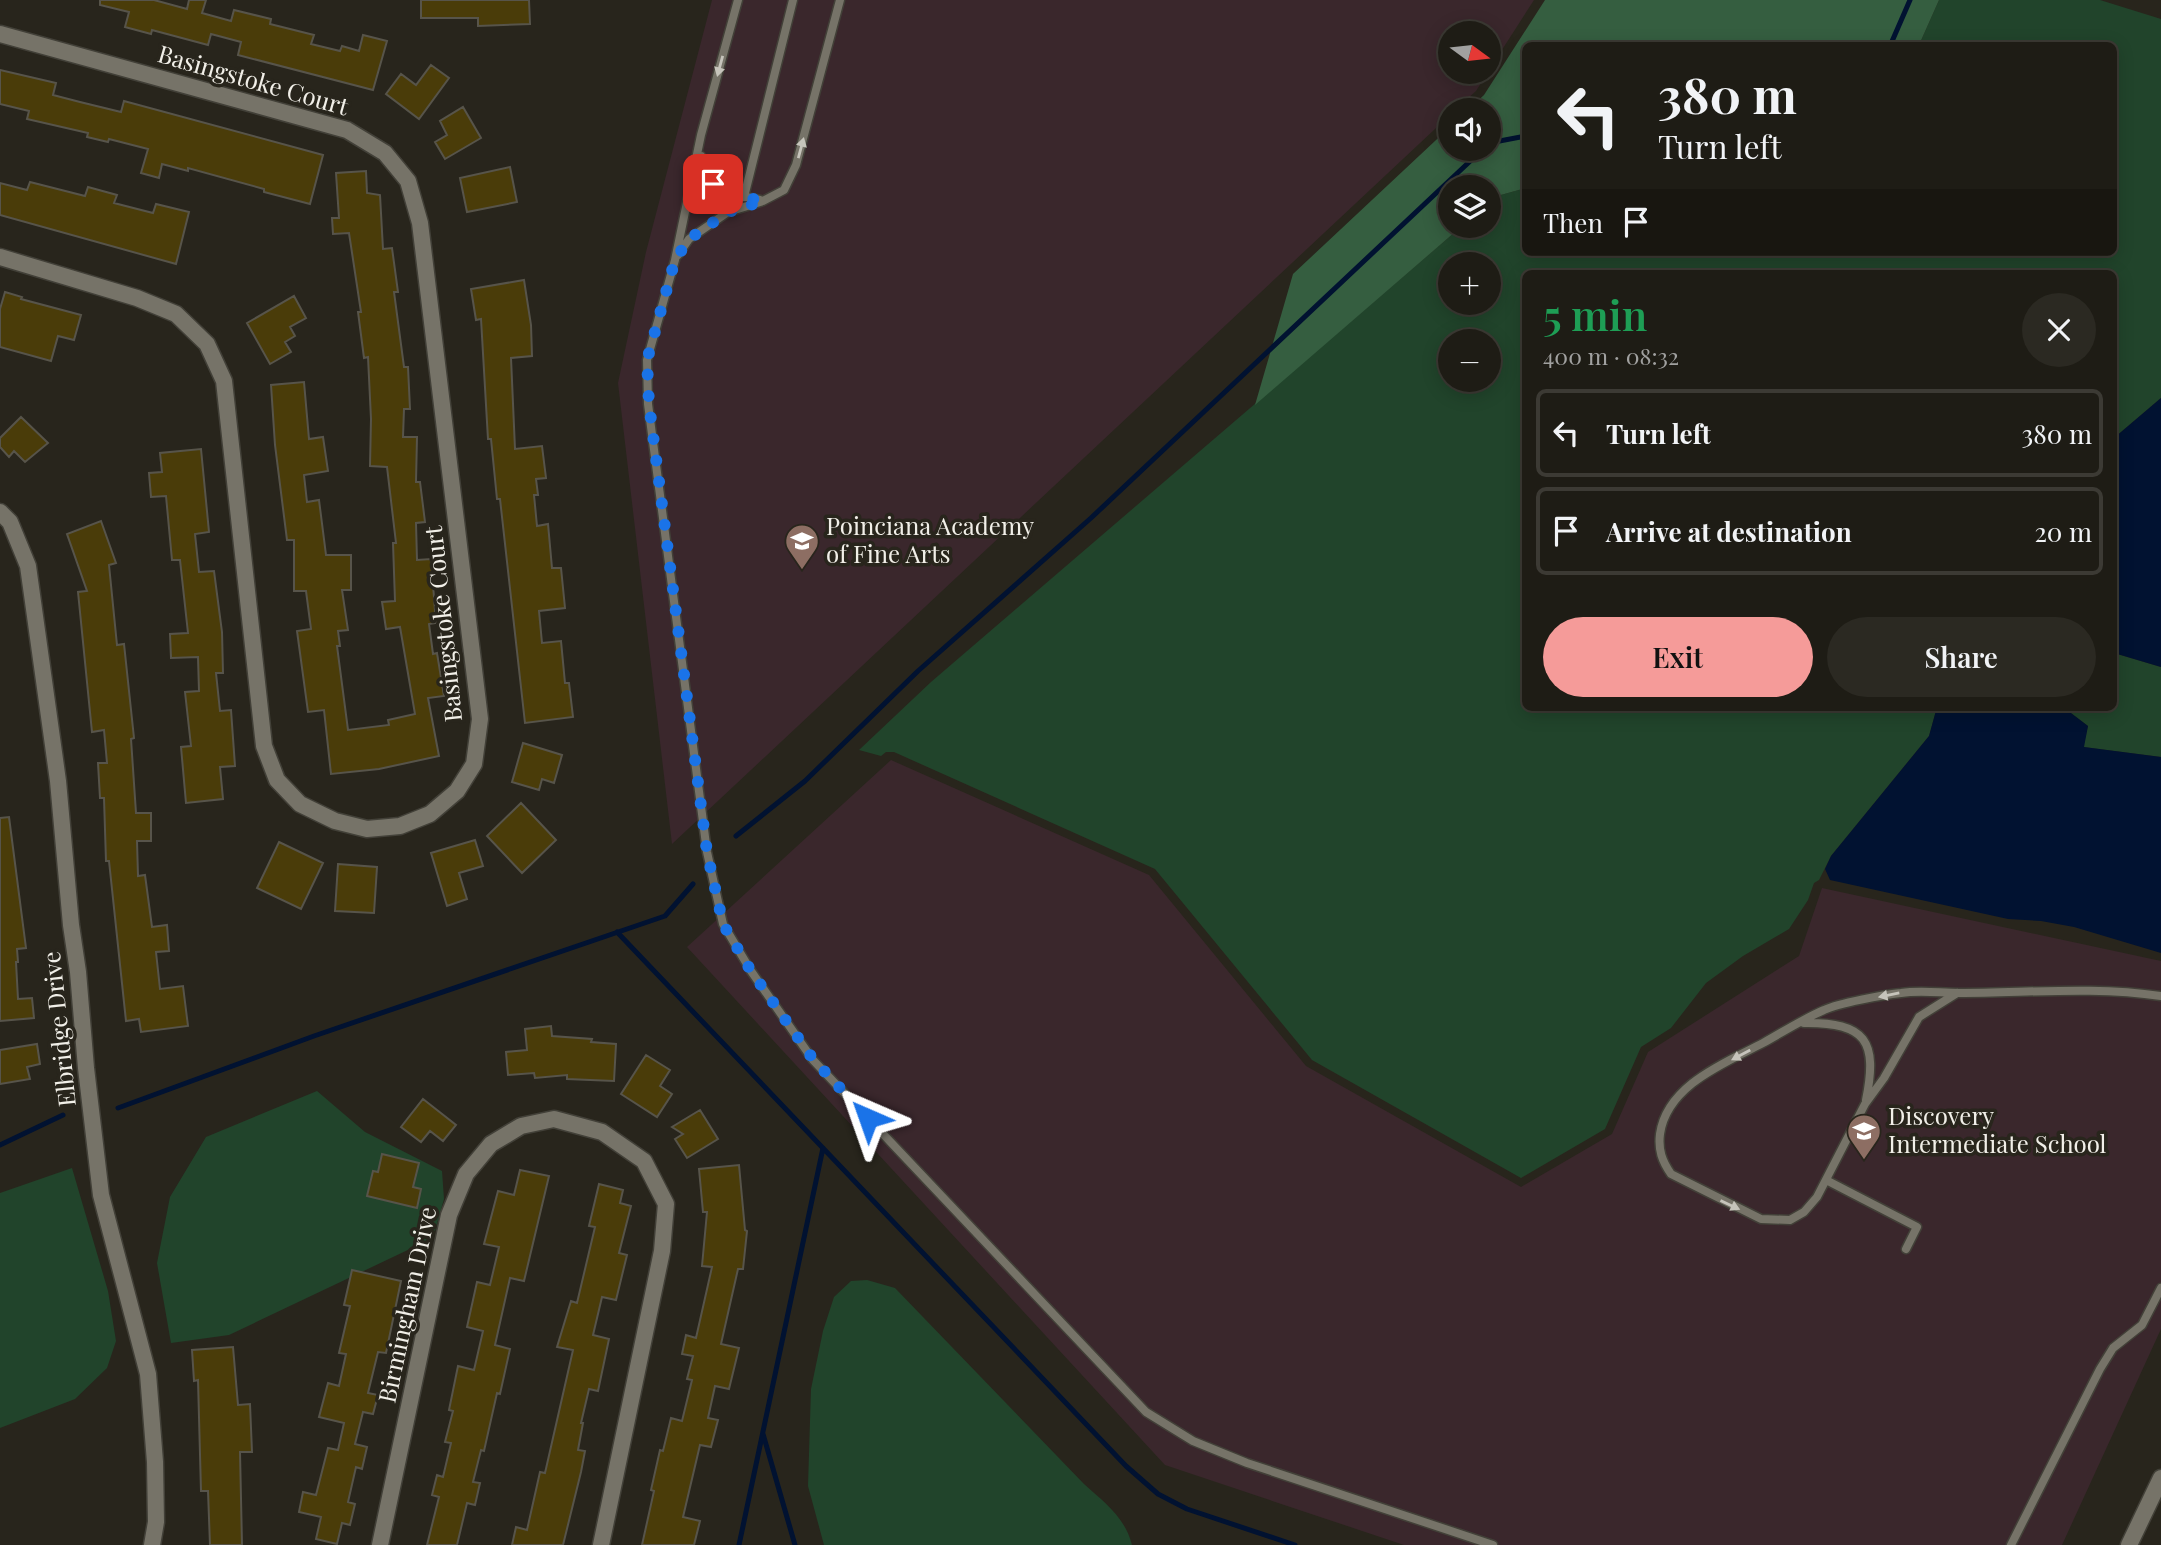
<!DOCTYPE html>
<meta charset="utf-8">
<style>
:root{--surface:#1e1c15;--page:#2b2922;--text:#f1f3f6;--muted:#a1a1a0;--line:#3c3a34;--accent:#f59b99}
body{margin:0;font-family:"Playfair Display",serif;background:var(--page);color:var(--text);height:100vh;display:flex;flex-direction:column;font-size:26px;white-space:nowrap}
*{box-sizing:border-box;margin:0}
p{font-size:23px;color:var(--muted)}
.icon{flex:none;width:38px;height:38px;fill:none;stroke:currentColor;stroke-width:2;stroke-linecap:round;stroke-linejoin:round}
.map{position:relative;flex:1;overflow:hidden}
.side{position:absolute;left:1522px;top:270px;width:595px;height:441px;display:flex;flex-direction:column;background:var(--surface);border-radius:10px;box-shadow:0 4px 18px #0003,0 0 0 2px var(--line)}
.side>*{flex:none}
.top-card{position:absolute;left:1522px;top:42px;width:595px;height:214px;border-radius:10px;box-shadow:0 4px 18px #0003,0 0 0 2px var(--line);background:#1e1c15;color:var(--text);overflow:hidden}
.needle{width:46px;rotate:105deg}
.buttons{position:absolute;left:1438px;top:21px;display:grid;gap:14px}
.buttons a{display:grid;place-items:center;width:63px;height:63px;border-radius:50%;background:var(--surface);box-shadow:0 4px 18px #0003,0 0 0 2px var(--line);font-size:35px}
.pin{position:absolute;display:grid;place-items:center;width:60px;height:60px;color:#fff;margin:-30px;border-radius:14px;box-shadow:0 4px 10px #0006}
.me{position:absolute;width:77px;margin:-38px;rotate:317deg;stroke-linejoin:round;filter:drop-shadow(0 0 5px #0008)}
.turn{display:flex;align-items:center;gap:24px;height:147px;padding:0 21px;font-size:32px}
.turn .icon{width:91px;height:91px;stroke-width:2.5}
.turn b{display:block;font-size:49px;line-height:60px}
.then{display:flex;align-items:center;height:66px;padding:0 21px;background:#0003;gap:14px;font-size:26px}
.round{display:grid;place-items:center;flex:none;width:74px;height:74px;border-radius:37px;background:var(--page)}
.head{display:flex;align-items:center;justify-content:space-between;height:119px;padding:0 21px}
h1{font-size:42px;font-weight:600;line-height:52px;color:#1e9e55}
.primary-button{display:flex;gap:14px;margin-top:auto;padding:14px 21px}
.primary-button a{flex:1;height:80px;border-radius:42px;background:var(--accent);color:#111;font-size:28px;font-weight:600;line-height:80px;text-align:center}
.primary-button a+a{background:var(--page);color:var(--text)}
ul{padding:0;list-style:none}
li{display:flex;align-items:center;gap:21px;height:88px;margin:0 14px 10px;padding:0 7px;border:4px solid var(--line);border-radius:10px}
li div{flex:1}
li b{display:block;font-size:26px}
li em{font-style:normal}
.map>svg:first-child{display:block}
.education{fill:#3a272c}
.green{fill:#21442b;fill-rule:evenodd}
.forest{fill:#355e40}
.water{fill:#011231}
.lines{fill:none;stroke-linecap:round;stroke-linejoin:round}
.stream{stroke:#011231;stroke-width:5}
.building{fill:#4a3c09;stroke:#57544a;stroke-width:2}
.service-casing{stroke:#424038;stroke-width:11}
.minor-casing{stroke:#424038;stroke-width:19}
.service{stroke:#767368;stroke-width:8}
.minor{stroke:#767368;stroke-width:16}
.oneway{fill:#c6c4bb}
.route{stroke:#1a73e8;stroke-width:12;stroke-dasharray:0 21.6}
.labels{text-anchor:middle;stroke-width:7;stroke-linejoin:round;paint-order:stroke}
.street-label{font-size:24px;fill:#f1efe8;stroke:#28251c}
.poi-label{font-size:24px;fill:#f1efe8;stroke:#28251c;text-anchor:start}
</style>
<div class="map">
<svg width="2161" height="1545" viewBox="0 0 2161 1545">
<rect width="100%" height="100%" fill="#28251c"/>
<path class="education" d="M712 0H1534L1489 70V33H1451V72H1488L1476 91 1455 110H1451V114L672 844 618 383 646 252Z
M891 760 1149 875 1306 1066 1521 1187 1612 1134 1648 1052 1799 956 1822 888 2161 961V1329L2062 1545H1404L1165 1465 687 947Z"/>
<path class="green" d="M1939 0H2100L2161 19V398L2114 438V273H1526V707H1937L1929 736 1831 856 1819 880 1814 883 1808 900 1789 929 1743 956 1706 983 1671 1028 1641 1047 1605 1129 1521 1178 1312 1060 1155 869 894 752H886L881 756 859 750 931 682 1462 226H1489V203L1497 196 1526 188V252H2114V46L1919 45ZM1451 264H1489V303H1451ZM1451 341H1489V380H1451Z
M2114 653 2161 667V757L2083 747 2088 726 2063 707H2114Z
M317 1091 365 1132 442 1171 444 1199 433 1238 229 1335 171 1343 157 1263 170 1197 206 1137Z
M72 1168 108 1291 116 1341 107 1368 75 1399 0 1428V1193Z
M867 1280 895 1288 1084 1484C1104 1502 1125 1517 1132 1545H824L808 1486 811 1389 823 1331 834 1297 851 1281Z"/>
<path class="forest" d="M1545 0H1939L1919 45 1526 46V188L1497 196 1489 203V187H1451V226H1462L1255 405 1293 274 1451 126V149H1489V110H1468L1484 95Z"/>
<path class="water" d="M2161 398V667L2114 653V438Z
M1937 707H2063L2088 726 2084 747 2161 757V953L2074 927 2041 921 2008 919 1830 880 1825 869 1831 856 1929 736Z"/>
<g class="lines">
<path class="stream" d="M1890 46 1910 0
M1489 143 1526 136
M736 836 805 781 918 671 1091 518 1483 149
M617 932 1126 1466 1158 1494 1187 1509 1295 1545
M118 1108 314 1036 665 916 693 884
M0 1145 63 1115
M763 1434 795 1545
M739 1545 823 1148"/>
</g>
<path class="building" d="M100 0H154L187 9 189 0H206L202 13 231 21 234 10 271 19 270 24 314 35 311 44 340 51 342 46 359 51 363 35 387 41 373 90 238 55 241 42 211 34 208 45 152 30 151 34 125 27 129 12 100 5Z
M421 0H529L530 24 478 26V18H421Z
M431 65 449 78 419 119 386 94 401 74 416 85Z
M0 70 56 83 53 95 80 102 121 112 124 101 323 155 310 204 264 192V189L188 168V171L162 164 159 178 141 173 148 149 109 139 108 142 87 137 88 133 27 119 29 111 0 104Z
M463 107 481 138 445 159 435 142 447 135 440 121Z
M510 167 517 202 467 212 460 178Z
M366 171 367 193 380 195 383 249 392 248 398 292H394L404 367H408L410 409H404L403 437H417L416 482H420L425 522 416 523 417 560 431 559 436 623 429 624 433 654 437 653 444 696 428 698 439 756 379 769 331 774 324 710 308 712 297 631 311 629 306 591H294V540H287L275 445 271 385 304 382 309 439 323 437 328 471 304 475 307 502 319 500 326 555H351V590H342L348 630 338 631 340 646H337L348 730 389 725 388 720 415 714 400 627 386 629 382 602 395 601 393 543H396L387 467 370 466 371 419 368 357 364 358 358 312H361L349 233 333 234 332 218H339L336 173Z
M30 182 85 196 88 187 117 195 114 203 153 213 156 204 189 212 176 264 0 215V183L27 190Z
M524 280 531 325 532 356 511 358 515 449 542 446 546 478 536 479 538 495H534L537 526 548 524 552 568H561L565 608 539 611 542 643 561 641 565 683H569L573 717 525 723 500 499H497L491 439H488L481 319 476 320 471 289Z
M5 292 22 297 21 299 81 315 74 340 58 336 51 361 0 347V309Z
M294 296 306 318 290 327 295 336 285 342 291 352 270 364 247 323Z
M21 417 48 443 25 462 14 451 9 457 0 447V438Z
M201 449 209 532 195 534 199 572 214 571 222 632 223 673H216L220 711 231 710 235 766 220 767 223 799 186 803 181 747 191 746 185 692 199 691 198 657 171 658 170 634 188 633 180 560H172L166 496 151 497 149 473 162 472 160 453Z
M101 521 116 563 109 565 117 645 124 644 134 738 131 739 136 813H151V841H137L138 876 145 875 152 927 167 925 169 951 156 952 160 989 183 986 188 1026 141 1032 139 1019 126 1021 109 861H106L104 798H100L98 763H107L104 730 92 732 78 592 87 591 67 534Z
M523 743 562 755 554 783 542 779 539 790 512 782Z
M521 803 556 840 522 873 487 836Z
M9 817 26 948 17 949 18 962H16L18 999 32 998 34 1018 0 1021V818Z
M475 840 483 866 459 873 467 899 447 906 431 853Z
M279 842 323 863 301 909 257 888Z
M338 864 377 867 374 913 335 911Z
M551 1026 552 1036 592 1039 591 1042 616 1044 614 1081 567 1079V1075L535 1078 534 1073 508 1075 506 1052 527 1050 525 1029Z
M37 1044 40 1064 27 1067 30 1079 0 1084V1050Z
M646 1055 670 1070 660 1086 672 1094 657 1117 621 1094Z
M423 1099 456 1125 443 1141 430 1131 421 1142 401 1127Z
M700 1110 718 1139 687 1158 675 1139 683 1134 672 1127Z
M382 1154 419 1163 413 1187 421 1189 417 1208 367 1196 373 1171 378 1172Z
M739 1165 745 1230 747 1231 743 1269H738L721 1344 739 1348 729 1389 715 1386 708 1418 718 1420 711 1447 700 1445 683 1517 700 1521 694 1545H642L654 1491 651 1490 660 1450 663 1451 671 1418 682 1421 692 1380 687 1379 693 1356 682 1354 686 1335 696 1338 712 1267 702 1266 707 1212H703L699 1169Z
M520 1170 549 1176 524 1281 510 1278 495 1345 510 1349 500 1394 497 1393 484 1451 481 1450 473 1482 480 1483 475 1505 467 1503 457 1545H427L439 1497 432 1495 437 1475 443 1477 451 1443 445 1442 453 1411 449 1410 458 1366 474 1370 483 1331 467 1327 477 1282 490 1285 499 1247 484 1244 489 1225 498 1191 514 1195Z
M599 1184 623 1190 620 1203 631 1206 619 1253 627 1255 616 1300 602 1297 593 1335 609 1339 598 1391 589 1389 581 1423H583L578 1450 585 1451 581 1472 563 1545H512L516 1527 527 1530 540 1472 545 1473 573 1350 557 1347 571 1301 577 1303 595 1227 589 1226Z
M352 1270 401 1281 386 1353 378 1352 368 1393 378 1395 373 1414 363 1412 355 1444 367 1447 362 1469 356 1467 348 1502 355 1504 350 1525 342 1523 337 1544 316 1539 321 1517 299 1512 303 1492 316 1495 328 1448 338 1450 344 1423 319 1417 328 1383 339 1386 346 1354 339 1353 350 1306 344 1305Z
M233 1347 238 1405 250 1404 252 1452H240L242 1545H210L208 1491H201L198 1380 194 1381 192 1350Z"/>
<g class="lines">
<g class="service-casing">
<path id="service" d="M738 0 701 135 675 260 647 360 648 404 707 852 723 924 751 971 813 1060 1146 1412 1193 1441 1247 1463 1493 1545
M701 156C700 187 736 195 760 200
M744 197 793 0
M678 255 689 239 728 212 763 201 784 190 796 165 840 0
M1957 993 1919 1017 1884 1078 1865 1104 1817 1197 1804 1212 1790 1220 1761 1219 1671 1174C1662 1161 1658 1150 1660 1134 1667 1085 1725 1063 1763 1043 1783 1032 1803 1019 1824 1010 1839 1003 1883 995 1901 993 1921 990 1940 993 1959 993 2027 993 2094 986 2161 996
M1804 1023C1866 1022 1878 1041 1866 1100
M1826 1180 1917 1227 1906 1249
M2011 1545 2100 1369 2113 1348 2142 1325 2161 1288"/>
</g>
<g class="minor-casing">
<path id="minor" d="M0 34 347 130 385 153 408 181 420 223 480 719 474 764 457 791 430 814 400 826 367 829 335 821 300 804 277 780 264 746 224 381 207 344 176 314 137 298 0 257
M0 512 10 522 28 566 58 781 71 925 78 972 86 1068 101 1195 148 1374 155 1462 156 1522 152 1545
M380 1545 449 1215 466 1174 491 1144 521 1126 554 1119 602 1132 644 1161 666 1204 662 1251 601 1545
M2129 1545 2161 1478"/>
</g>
<use href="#service" class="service"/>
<use href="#minor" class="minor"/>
</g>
<defs><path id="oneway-solid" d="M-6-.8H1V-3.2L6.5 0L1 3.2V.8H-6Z" transform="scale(1.75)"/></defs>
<g class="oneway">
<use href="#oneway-solid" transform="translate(720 66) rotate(105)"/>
<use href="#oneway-solid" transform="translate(801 148) rotate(-75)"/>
<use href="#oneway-solid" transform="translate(1889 995) rotate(169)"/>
<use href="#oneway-solid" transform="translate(1741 1055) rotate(152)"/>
<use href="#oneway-solid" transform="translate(1730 1205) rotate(25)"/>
</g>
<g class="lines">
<path class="route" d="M713 184 740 196 763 201 728 212 689 239 675 260 647 360 649 404 707 852 723 924 751 971 813 1059 868 1118"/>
</g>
<defs>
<g id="school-pin" transform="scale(1.75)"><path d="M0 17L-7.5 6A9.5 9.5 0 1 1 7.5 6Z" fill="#8d6e63" stroke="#28251c"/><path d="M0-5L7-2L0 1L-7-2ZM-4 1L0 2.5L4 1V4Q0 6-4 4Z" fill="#fff"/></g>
</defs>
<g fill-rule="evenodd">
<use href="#school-pin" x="802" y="541"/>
<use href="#school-pin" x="1864" y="1131"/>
</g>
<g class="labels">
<g class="street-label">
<text transform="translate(253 81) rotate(16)" y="8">Basingstoke Court</text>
<text transform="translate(444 624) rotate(-96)" y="8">Basingstoke Court</text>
<text transform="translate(60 1029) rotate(-96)" y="8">Elbridge Drive</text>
<text transform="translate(408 1305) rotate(-78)" y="8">Birmingham Drive</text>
</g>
<g class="poi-label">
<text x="826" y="535">Poinciana Academy<tspan x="826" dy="28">of Fine Arts</tspan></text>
<text x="1888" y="1125">Discovery<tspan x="1888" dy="28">Intermediate School</tspan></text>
</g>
</g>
</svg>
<div class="buttons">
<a><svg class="needle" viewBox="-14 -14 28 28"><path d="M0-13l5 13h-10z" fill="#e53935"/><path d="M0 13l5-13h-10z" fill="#a1a1a0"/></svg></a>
<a><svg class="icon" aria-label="sound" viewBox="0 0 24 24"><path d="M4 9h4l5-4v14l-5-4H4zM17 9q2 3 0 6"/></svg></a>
<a><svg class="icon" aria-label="layers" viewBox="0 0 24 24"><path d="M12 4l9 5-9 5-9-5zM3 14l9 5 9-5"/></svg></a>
<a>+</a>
<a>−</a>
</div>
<div class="pin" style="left:713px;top:184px;background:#d93025"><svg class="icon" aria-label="arrive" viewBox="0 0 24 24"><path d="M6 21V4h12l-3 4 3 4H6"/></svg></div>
<svg class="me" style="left:868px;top:1118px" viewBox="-20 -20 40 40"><path d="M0-17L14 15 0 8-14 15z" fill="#1a73e8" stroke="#fff" stroke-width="4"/></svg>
<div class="top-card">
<div class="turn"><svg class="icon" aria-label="left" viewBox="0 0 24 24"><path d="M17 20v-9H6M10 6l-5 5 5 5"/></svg><div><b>380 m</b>Turn left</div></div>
<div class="then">Then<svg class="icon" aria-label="arrive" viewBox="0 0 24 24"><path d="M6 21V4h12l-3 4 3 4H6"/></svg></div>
</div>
<section class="side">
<div class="head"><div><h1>5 min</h1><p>400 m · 08:32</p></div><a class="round"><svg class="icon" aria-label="close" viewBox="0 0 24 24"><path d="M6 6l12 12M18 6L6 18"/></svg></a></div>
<ul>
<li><svg class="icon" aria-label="left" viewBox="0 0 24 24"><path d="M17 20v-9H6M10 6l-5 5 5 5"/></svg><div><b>Turn left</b></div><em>380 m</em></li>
<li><svg class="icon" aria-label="arrive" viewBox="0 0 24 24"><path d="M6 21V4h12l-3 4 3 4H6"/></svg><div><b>Arrive at destination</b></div><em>20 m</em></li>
</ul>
<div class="primary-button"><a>Exit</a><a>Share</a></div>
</section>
</div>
